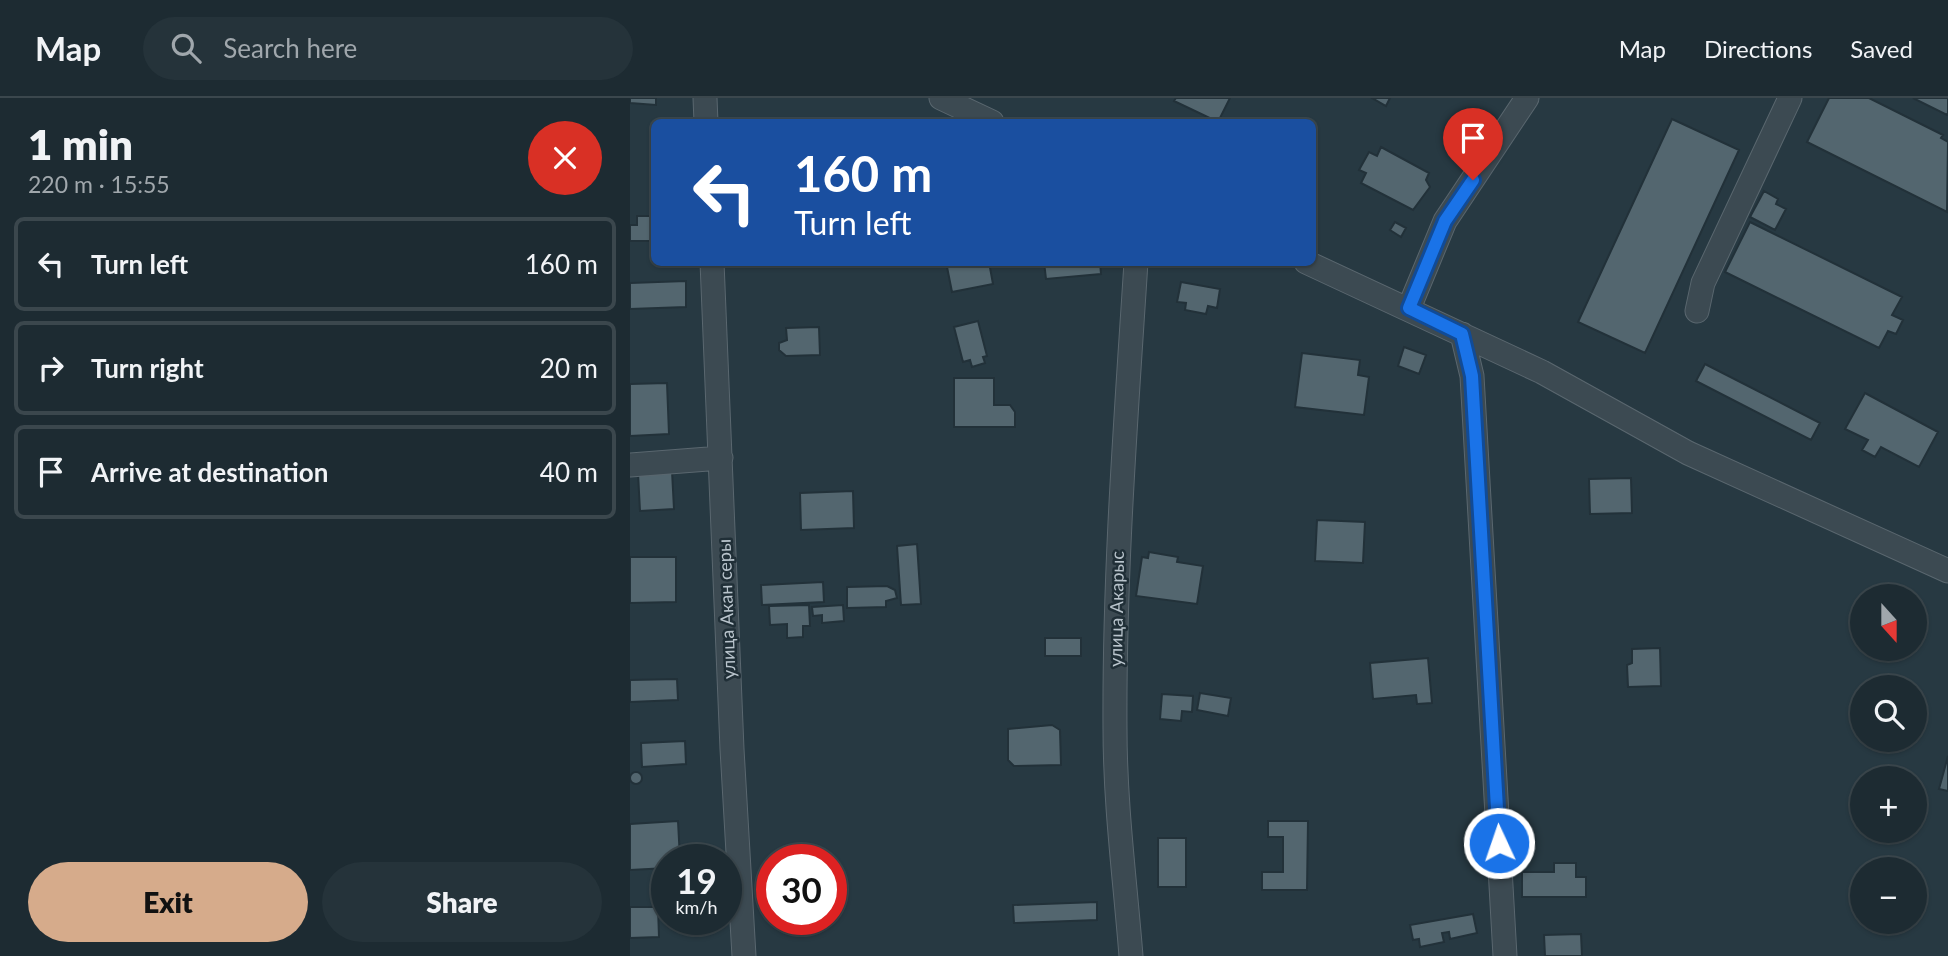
<!DOCTYPE html>
<meta charset="utf-8">
<style>
:root{--surface:#1d2b32;--page:#25333a;--text:#f1f3f6;--muted:#a0a7ac;--line:#3b474d;--accent:#d6ab8b}
body{margin:0;font-family:Lato,sans-serif;background:var(--page);color:var(--text);height:100vh;display:flex;flex-direction:column;font-size:26px;white-space:nowrap}
*{box-sizing:border-box;margin:0}
p{font-size:23px;color:var(--muted)}
.icon{flex:none;width:38px;height:38px;fill:none;stroke:currentColor;stroke-width:2;stroke-linecap:round;stroke-linejoin:round}
.map{position:relative;flex:1;overflow:hidden}
.side{display:flex;flex-direction:column;background:var(--surface);width:630px}
.side>*{flex:none}
.top-card{position:absolute;left:21px;top:21px;width:665px;height:147px;border-radius:10px;box-shadow:0 2px 5px #0004,0 0 0 2px var(--line);background:#1a4fa0;color:#fff;overflow:hidden}
.needle{width:46px;rotate:159deg}
.tools{position:absolute;left:1220px;top:486px;display:grid;gap:14px}
.tools a{display:grid;place-items:center;width:77px;height:77px;border-radius:50%;background:var(--surface);box-shadow:0 2px 5px #0004,0 0 0 2px var(--line);font-size:35px}
.speed{position:absolute;left:21px;top:746px;display:flex;gap:14px;font-size:35px;font-weight:700;text-align:center}
.speed>*{display:grid;place-content:center;width:91px;height:91px;border-radius:50%;background:var(--surface);box-shadow:0 2px 5px #0004,0 0 0 2px var(--line);line-height:1}
.speed small{font-size:18px;font-weight:400}
.speed .limit{border:10px solid #d22;background:#fff;color:#111}
.pin{position:absolute;display:grid;place-items:center;width:60px;height:60px;color:#fff;margin:-72px -30px;border-radius:50% 50% 50% 0;rotate:-45deg;box-shadow:0 0 7px #0007}
.pin .icon{rotate:45deg}
.me{position:absolute;width:77px;margin:-38px;rotate:357deg;stroke-linejoin:round;filter:drop-shadow(0 0 5px #0008)}
.turn{display:flex;align-items:center;gap:24px;height:147px;padding:0 28px;font-size:32px}
.turn .icon{width:91px;height:91px;stroke-width:2.5}
.turn b{display:block;font-size:49px;line-height:60px}
.round{display:grid;place-items:center;flex:none;width:74px;height:74px;border-radius:37px;background:var(--page)}
.overview{display:flex;align-items:center;justify-content:space-between;height:119px;padding:0 28px}
h1{font-size:42px;font-weight:800;line-height:52px}
.primary-button{display:flex;gap:14px;margin-top:auto;padding:14px 28px}
.primary-button a{flex:1;height:80px;border-radius:42px;background:var(--accent);color:#111;font-size:28px;font-weight:800;line-height:80px;text-align:center}
.primary-button a+a{background:var(--page);color:var(--text)}
ul{padding:0;list-style:none}
li{display:flex;align-items:center;gap:21px;height:94px;margin:0 14px 10px;padding:0 14px;border:4px solid var(--line);border-radius:10px}
li div{flex:1}
li b{display:block;font-size:26px}
li em{font-style:normal}
header{display:flex;align-items:center;gap:42px;box-sizing:border-box;height:98px;padding:0 35px;background:var(--surface);border-bottom:2px solid var(--line)}
header strong{font-size:33px}
nav{display:flex;gap:38px;margin-inline-start:auto;font-size:24px}
.search{width:490px;height:63px;background:var(--page);display:flex;align-items:center;gap:18px;box-sizing:border-box;padding:0 24px;border-radius:38px;color:var(--muted);font-size:26px}
main{display:flex;flex:1;min-height:0}
.map>svg:first-child{display:block}
.building{fill:#53666f;stroke:#223139;stroke-width:2}
.lines{fill:none;stroke-linecap:round;stroke-linejoin:round}
.minor-casing{stroke:#5a676f;stroke-width:25}
.minor{stroke:#3c4a52;stroke-width:23}
.route-casing{stroke:#114b97;stroke-width:18}
.route{stroke:#1a73e8;stroke-width:12}
.labels{text-anchor:middle;stroke-width:5;stroke-linejoin:round;paint-order:stroke}
.street-label{font-size:18px;fill:#b9c4cc;stroke:#202f37}
</style>
<header>
<strong>Map</strong>
<div class="search"><svg class="icon" aria-label="search" viewBox="0 0 24 24"><circle cx="10" cy="10" r="6"/><path d="M15 15l6 6"/></svg>Search here</div>
<nav><a>Map</a><a>Directions</a><a>Saved</a></nav>
</header>
<main>
<section class="side">
<div class="overview"><div><h1>1 min</h1><p>220 m · 15:55</p></div><a class="round" style="background:#d93025;color:#fff"><svg class="icon" aria-label="close" viewBox="0 0 24 24"><path d="M6 6l12 12M18 6L6 18"/></svg></a></div>
<ul>
<li><svg class="icon" aria-label="left" viewBox="0 0 24 24"><path d="M17 20v-9H6M10 6l-5 5 5 5"/></svg><div><b>Turn left</b></div><em>160 m</em></li>
<li><svg class="icon" aria-label="right" viewBox="0 0 24 24"><path d="M7 20v-9h11M14 6l5 5-5 5"/></svg><div><b>Turn right</b></div><em>20 m</em></li>
<li><svg class="icon" aria-label="arrive" viewBox="0 0 24 24"><path d="M6 21V4h12l-3 4 3 4H6"/></svg><div><b>Arrive at destination</b></div><em>40 m</em></li>
</ul>
<div class="primary-button"><a>Exit</a><a>Share</a></div>
</section>
<div class="map">
<svg width="1318" height="858" viewBox="0 0 1318 858">
<rect width="100%" height="100%" fill="#273942"/>
<path class="building" d="M0 0H26V7L0 5Z
M546 0H600L588 24 544 3Z
M742 0H760L756 8Z
M1199 0H1239L1313 37 1311 40 1318 44 1317 114 1177 44Z
M1283 0H1318V15L1317 17Z
M1042 21 1109 52 1015 255 948 224Z
M751 49 799 75 796 82 800 89 783 112 731 85 736 75 729 72 739 54 747 58Z
M1134 93 1148 101 1146 106 1156 111 1145 132 1120 119Z
M7 118H24V143H0V127H7Z
M765 124 776 130 771 139 760 132Z
M1120 124 1272 199 1262 217 1273 222 1266 236 1258 233 1249 250 1095 174Z
M316 164H359L363 186 322 194Z
M414 164H470L471 176 416 181Z
M56 183V209L0 211V185Z
M551 184 590 191 587 210 578 208 576 216 555 212 556 205 547 204Z
M348 223 357 258 353 259 355 265 342 269 340 262 333 264 324 229Z
M189 229 190 257 156 258 149 252V245L157 242 156 230Z
M774 249 796 257 789 276 768 268Z
M672 255 730 262 728 277 739 279 734 317 665 309Z
M1075 266 1190 325 1181 342 1066 283Z
M324 280H364V307H380L385 314V329H324Z
M37 285 39 336 0 338V286Z
M1235 295 1308 334 1289 369 1251 349 1245 359 1232 352 1238 342 1215 331Z
M42 373 44 411 10 413 8 375Z
M1001 380 1002 415 960 416 959 381Z
M223 393 224 430 171 432 170 395Z
M687 422 735 424 733 465 685 463Z
M287 446 291 506 271 507 267 448Z
M519 454 548 459 547 464 573 468 567 506 506 498 512 459 518 460Z
M0 459H46V504L0 505Z
M193 484 194 504 132 507 131 487Z
M257 488 265 492 267 500 256 503V509L217 510V489Z
M179 507 180 528H173V539L157 540V526L140 527 139 508Z
M213 507 214 523 192 525V517L183 518 182 509Z
M415 540H451V558H415Z
M1030 550 1031 588 998 589 997 567 1002 565V551Z
M798 560 802 605 787 606 786 597 743 601 740 565Z
M47 581 48 602 0 604V582Z
M570 595 601 600 598 618 567 612Z
M532 596 563 598 562 614 552 613 551 623 530 621Z
M422 627 430 632 431 667 384 668 378 662V631Z
M55 643 56 666 12 669 11 645Z
M1318 658V693L1309 691Z
M0 680a6 6 0 1 1 12 0a6 6 0 1 1-12 0Z
M48 723 50 761H37V770L0 772V726Z
M638 723H678L677 792H632V774H653V739H638Z
M528 740H556V789H528Z
M924 765H946V779H956V799H892V774H924Z
M133 772H142V792H134Z
M467 804V822L384 825 383 807Z
M0 809H28L29 839 0 840Z
M843 816 847 835 820 841 819 834 812 835 814 844 790 849 789 841 783 842 780 827Z
M951 836 952 858H915L914 837Z"/>
<g class="lines">
<g class="minor-casing">
<path id="minor" d="M75 0 76 24
M311 0 362 24
M82 164 102 651 114 858
M676 164 912 274 1058 355 1318 473
M779 210 815 123 897 0
M1067 213 1073 185 1160 0
M832 236 842 278 875 858
M0 367 91 360
M501 858C495 782 485 707 485 631 484 475 496 320 506 164"/>
</g>
<use href="#minor" class="minor"/>
</g>
<g class="lines">
<g class="route-casing">
<path id="route" d="M843 82 815 123 779 210 832 236 842 278 869 745"/>
</g>
<use href="#route" class="route"/>
</g>
<g class="labels">
<g class="street-label">
<text transform="translate(97 511) rotate(-92)" y="6">улица Акан серы</text>
<text transform="translate(487 511) rotate(-89)" y="6">улица Акарыс</text>
</g>
</g>
</svg>
<div class="tools">
<a><svg class="needle" viewBox="-14 -14 28 28"><path d="M0-13l5 13h-10z" fill="#e53935"/><path d="M0 13l5-13h-10z" fill="#a0a7ac"/></svg></a>
<a><svg class="icon" aria-label="search" viewBox="0 0 24 24"><circle cx="10" cy="10" r="6"/><path d="M15 15l6 6"/></svg></a>
<a>+</a>
<a>−</a>
</div>
<div class="speed"><div>19<small>km/h</small></div><div class="limit">30</div></div>
<div class="pin" style="left:843px;top:82px;background:#d93025"><svg class="icon" aria-label="arrive" viewBox="0 0 24 24"><path d="M6 21V4h12l-3 4 3 4H6"/></svg></div>
<svg class="me" style="left:869px;top:745px" viewBox="-20 -20 40 40"><circle r="17" fill="#1a73e8" stroke="#fff" stroke-width="3"/><path d="M0-11L8 9 0 5-8 9z" fill="#fff"/></svg>
<div class="top-card">
<div class="turn"><svg class="icon" aria-label="left" viewBox="0 0 24 24"><path d="M17 20v-9H6M10 6l-5 5 5 5"/></svg><div><b>160 m</b>Turn left</div></div>
</div>
</div>
</main>
